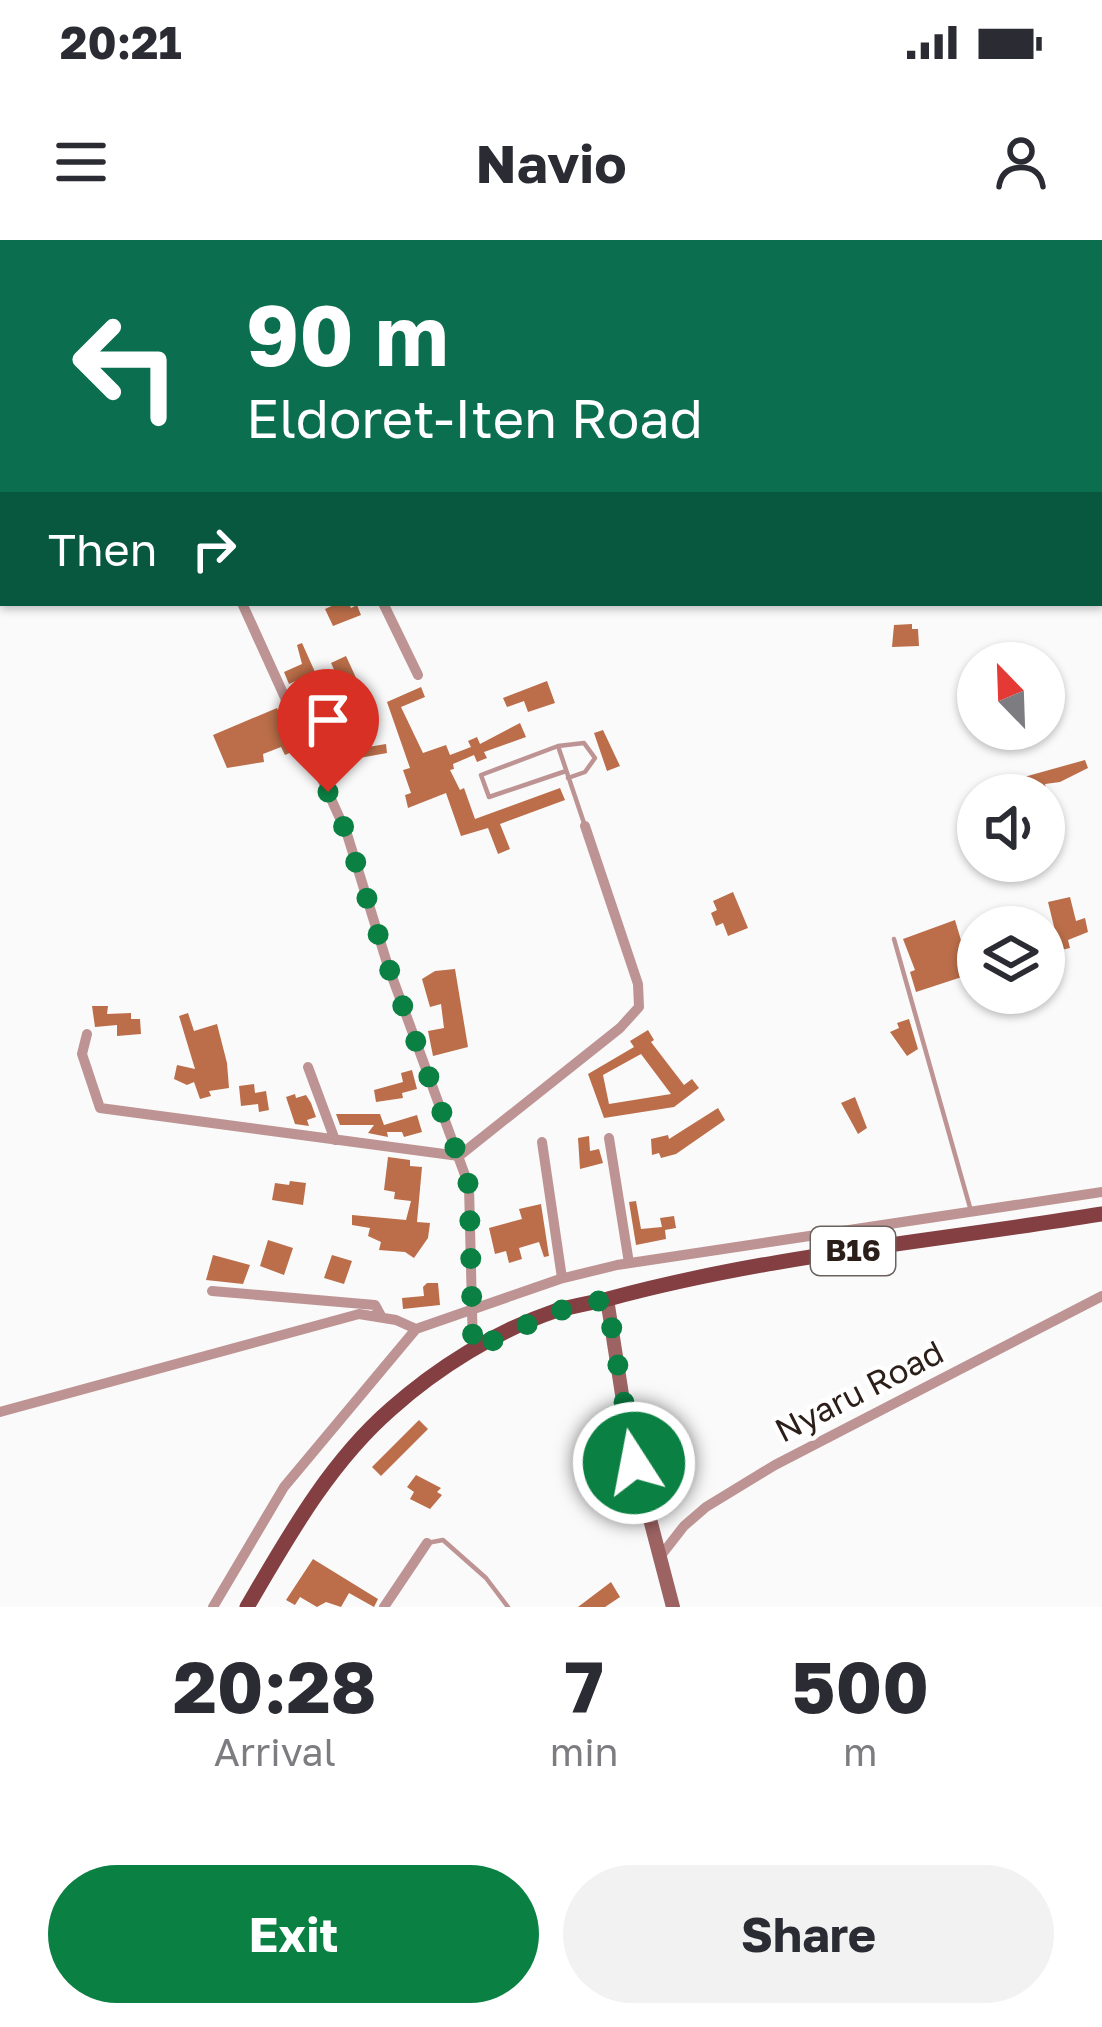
<!DOCTYPE html>
<style>
:root{--surface:#fff;--page:#f2f2f3;--text:#2b2b33;--muted:#7c7c81;--accent:#0b8043}
body{margin:0;font-family:"Golos Text",sans-serif;background:var(--page);color:var(--text);height:100vh;display:flex;flex-direction:column;font-size:45px;white-space:nowrap}
*{box-sizing:border-box;margin:0}
p{font-size:39px;color:var(--muted)}
.icon{flex:none;width:66px;height:66px;fill:none;stroke:currentColor;stroke-width:2;stroke-linecap:round;stroke-linejoin:round}
.map{position:relative;height:1367px;overflow:hidden}
.drawer{display:flex;flex-direction:column;background:var(--surface);flex:1}
.drawer>*{flex:none}
.guide{position:absolute;left:0px;top:0px;width:1104px;height:366px;box-shadow:0 3px 9px #0004;background:#0b6e4f;color:#fff;overflow:hidden}
.needle{width:78px;rotate:337deg}
.fabs{position:absolute;left:957px;top:402px;display:grid;gap:24px}
.fabs a{display:grid;place-items:center;width:108px;height:108px;border-radius:50%;background:var(--surface);box-shadow:0 3px 9px #0004;font-size:60px}
.pin{position:absolute;display:grid;place-items:center;width:102px;height:102px;color:#fff;margin:-123px -51px;border-radius:50% 50% 50% 0;rotate:-45deg;box-shadow:0 0 12px #0007}
.pin .icon{rotate:45deg}
.me{position:absolute;width:132px;margin:-66px;rotate:349deg;stroke-linejoin:round;filter:drop-shadow(0 0 9px #0008)}
.turn{display:flex;align-items:center;gap:42px;height:252px;padding:0 48px;font-size:54px}
.turn .icon{width:156px;height:156px;stroke-width:2.5}
.turn b{display:block;font-size:84px;line-height:102px}
.then{display:flex;align-items:center;height:114px;padding:0 48px;background:#0003;gap:24px;font-size:45px}
.eta{display:flex;justify-content:space-evenly;align-items:center;height:204px;text-align:center}
.eta b{font-size:72px;font-weight:700;line-height:84px}
.action{display:flex;gap:24px;margin-top:auto;padding:24px 48px}
.action a{flex:1;height:138px;border-radius:72px;background:var(--accent);color:#fff;font-size:48px;font-weight:700;line-height:138px;text-align:center}
.action a+a{background:var(--page);color:var(--text)}
.status{display:flex;justify-content:space-between;align-items:center;height:84px;padding:0 60px;background:var(--surface);direction:ltr}
.status svg{height:33px;fill:currentColor}
header{display:flex;justify-content:space-between;align-items:center;height:156px;padding:0 48px;background:var(--surface);font-size:54px;font-weight:700}
.map>svg:first-child{display:block}
.building{fill:#bb6e49;fill-rule:evenodd}
.lines{fill:none;stroke-linecap:round;stroke-linejoin:round}
.path{stroke:#a7a19f;stroke-width:3;stroke-dasharray:9 9;stroke-linecap:butt}
.service{stroke:#bd9493;stroke-width:4.5}
.minor{stroke:#bd9493;stroke-width:10}
.secondary{stroke:#9d6363;stroke-width:14}
.primary{stroke:#833f41;stroke-width:15}
.route{stroke:#0b8043;stroke-width:21;stroke-dasharray:0 37.8}
.labels{text-anchor:middle;stroke-width:9;stroke-linejoin:round;paint-order:stroke}
.shield{fill:#fff;stroke:#6b625e;stroke-width:3}
.shield-label{font-size:30px;font-weight:bold;fill:#2c1f19}
.street-label{font-size:33px;fill:#2c1f19;stroke:#fff}
</style>
<div class="status"><b>20:21</b><svg viewBox="0 0 49 12"><path d="M0 12V9h3v3zM5 12V6h3v6zM10 12V3h3v9zM15 12V0h3v12zM26 1h20v11H26zM47 4h2v5h-2z"/></svg></div>
<header><svg class="icon" aria-label="menu" viewBox="0 0 24 24"><path d="M4 6h16M4 12h16M4 18h16"/></svg>Navio<svg class="icon" aria-label="person" viewBox="0 0 24 24"><circle cx="12" cy="8" r="4"/><path d="M4 21q1-7 8-7t8 7"/></svg></header>
<div class="map">
<svg width="1102" height="1367" viewBox="0 0 1102 1367">
<rect width="100%" height="100%" fill="#fafafa"/>
<path class="building" d="M338 363H349L351 368 357 365 361 375 333 386 325 369Z
M912 384V389H918L919 406 892 407 894 385Z
M302 403 315 432 289 444 284 432 302 424 297 405Z
M346 416 363 453 348 460 331 423Z
M547 441 555 463 528 472 524 461 507 467 503 458Z
M421 447 425 457 401 467 423 513 446 505 450 515 471 507 468 501 477 497 480 504 520 483 526 497 484 512 487 518 477 522 474 515 453 524 454 529 450 530 460 550 464 548 475 579 560 548 565 560 500 584 510 609 498 614 488 588 461 596 446 553 408 568 405 555 411 553 403 530 410 528 387 462Z
M277 468 296 510 285 515 281 507 263 514 264 522 227 528 213 495Z
M313 481 324 503 345 500 341 491 352 486 362 508 386 504 387 513 326 524 307 483Z
M603 490 620 526 607 531 594 493Z
M1085 520 1088 528 1060 542 1045 544 1046 548 1027 551 1024 537Z
M733 652 748 688 728 696 723 683 716 686 711 673 717 670 713 661Z
M1070 657 1076 681 1085 678 1088 692 1068 700 1070 708 1057 711 1058 716 1044 718V702L1057 699 1048 662Z
M955 680 971 734 916 752 910 732 915 730 903 699Z
M455 729 468 807 433 816 428 791 444 788 441 764 430 767 422 739 435 731Z
M92 766H108L107 774 131 773V779H140L141 794 117 796V785L95 787Z
M188 773 194 791 217 784 227 823 229 848 209 851 211 856 200 859 194 842 187 845 174 839 177 825 195 829 179 776Z
M909 779 918 809 907 816 890 792 899 788 897 783Z
M648 790 654 800 651 802 684 845 692 839 699 848 674 867 604 878 588 834 634 807 630 801ZM641 814 671 854 609 864 603 835Z
M412 830 417 849 402 853 403 858 376 862 374 850 403 842 401 833Z
M254 844 255 853 266 851 269 870 259 872 258 864 241 866 239 846Z
M295 854 296 858 306 855 311 863 316 877 307 880 309 886 295 884 286 857Z
M855 857 867 888 858 894 841 863Z
M718 868 725 880 676 914 661 918 659 913 652 915 651 899 668 895 669 899Z
M336 874H380L384 885 417 875 422 892 404 897 402 892H387L388 897 368 893 374 885H340Z
M589 896 590 911 599 909 603 923 580 929 578 898Z
M388 917 410 920V926L422 927 417 982 430 983 428 998 414 1018 405 1012 379 1010 381 1002 368 996 370 988 352 985V975L406 980 411 961 394 959 395 952 384 950Z
M290 941 306 943 303 965 272 960 275 943 289 945Z
M636 961 641 989 662 987 660 978 674 976 676 988 665 990 666 999 636 1005 629 962Z
M541 964 549 1016 544 1017 539 1002 519 1008 522 1019 509 1023 506 1011 495 1014 489 988 522 979 519 969Z
M268 1000 293 1008 284 1035 260 1026Z
M213 1015 250 1025 243 1044 206 1040Z
M332 1015 352 1021 344 1044 324 1038Z
M427 1043H438L440 1065 403 1069 402 1058 424 1056 423 1047Z
M419 1180 428 1189 381 1236 372 1227Z
M416 1235 441 1248 437 1252 442 1255 430 1269 410 1259 414 1252 407 1247Z
M313 1319 378 1359 374 1367 349 1353 341 1367 326 1362 317 1367 300 1357 295 1365 286 1360Z
M611 1342 620 1357 605 1367H578Z"/>
<g class="lines">
<path class="path" d="M277 0 279 3
M503 0 504 3
M915 0 916 3
M696 3V0"/>
<path class="service" d="M558 506 584 503 595 518 585 532 568 538
M566 531 489 557 481 535 558 506 585 586
M894 699 971 971
M427 1303 443 1300 486 1338 508 1367"/>
<path class="minor" d="M81 0 83 3
M0 227 3 233
M1101 239H1102
M242 363 347 594 387 723 469 946 473 1110
M383 363 418 435
M87 794 82 814 100 868 459 916 620 788 639 767 638 744 585 586
M308 827 335 900
M609 898 629 1023
M542 902 562 1038
M212 1051 375 1065 381 1076
M0 1172 359 1074 396 1080 416 1089 560 1039 617 1025 1102 952
M659 1318 684 1286 706 1267 775 1225 1102 1056
M213 1367 284 1247 416 1089
M384 1367 427 1303"/>
<path class="secondary" d="M607 1059 629 1199 673 1367"/>
<path class="primary" d="M247 1367C288 1297 329 1223 391 1169 437 1128 496 1091 555 1071 572 1066 590 1063 608 1059 770 1015 937 1001 1102 974"/>
</g>
<g class="lines">
<path class="route" d="M328 552 347 594 387 723 469 946 473 1110 554 1072 607 1059 634 1223"/>
</g>
<g class="labels">
<rect class="shield" x="811" y="987" width="84" height="48" rx="9"/>
<g class="shield-label">
<text x="853" y="1021">B16</text>
</g>
<g class="street-label">
<text transform="translate(859 1151) rotate(-27)" y="12">Nyaru Road</text>
</g>
</g>
</svg>
<div class="fabs">
<a><svg class="needle" viewBox="-14 -14 28 28"><path d="M0-13l5 13h-10z" fill="#e53935"/><path d="M0 13l5-13h-10z" fill="#7c7c81"/></svg></a>
<a><svg class="icon" aria-label="sound" viewBox="0 0 24 24"><path d="M4 9h4l5-4v14l-5-4H4zM17 9q2 3 0 6"/></svg></a>
<a><svg class="icon" aria-label="layers" viewBox="0 0 24 24"><path d="M12 4l9 5-9 5-9-5zM3 14l9 5 9-5"/></svg></a>
</div>
<div class="pin" style="left:328px;top:552px;background:#d93025"><svg class="icon" aria-label="arrive" viewBox="0 0 24 24"><path d="M6 21V4h12l-3 4 3 4H6"/></svg></div>
<svg class="me" style="left:634px;top:1223px" viewBox="-20 -20 40 40"><circle r="17" fill="#0b8043" stroke="#fff" stroke-width="3"/><path d="M0-11L8 9 0 5-8 9z" fill="#fff"/></svg>
<div class="guide">
<div class="turn"><svg class="icon" aria-label="left" viewBox="0 0 24 24"><path d="M17 20v-9H6M10 6l-5 5 5 5"/></svg><div><b>90 m</b>Eldoret-Iten Road</div></div>
<div class="then">Then<svg class="icon" aria-label="right" viewBox="0 0 24 24"><path d="M7 20v-9h11M14 6l5 5-5 5"/></svg></div>
</div>
</div>
<section class="drawer">
<div class="eta">
<div><b>20:28</b><p>Arrival</p></div>
<div><b>7</b><p>min</p></div>
<div><b>500</b><p>m</p></div>
</div>
<div class="action"><a>Exit</a><a>Share</a></div>
</section>
